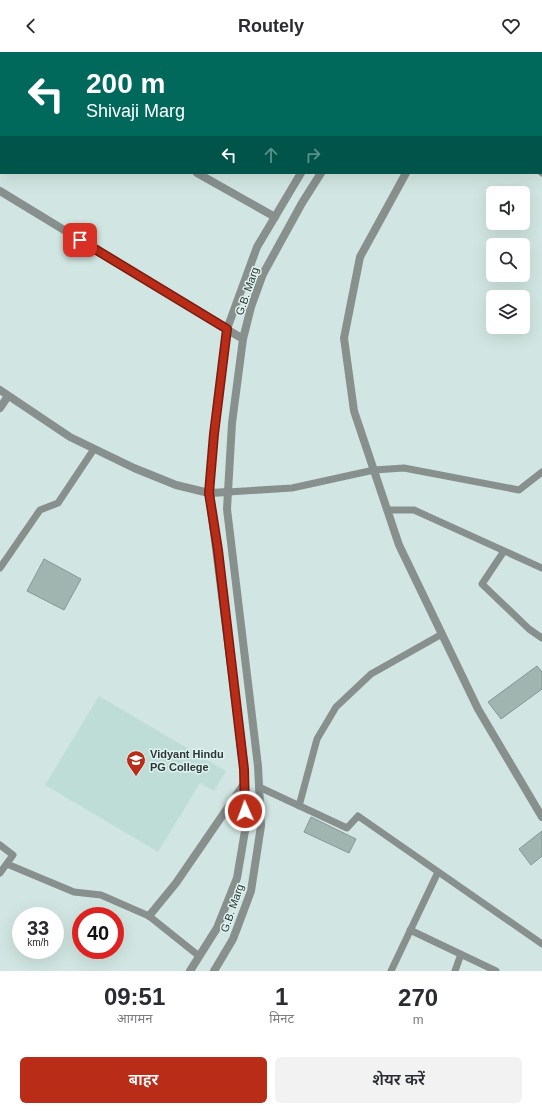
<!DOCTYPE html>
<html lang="hi">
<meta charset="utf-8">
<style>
:root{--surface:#fff;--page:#f2f2f3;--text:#2b2b33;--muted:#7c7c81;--accent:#b82c18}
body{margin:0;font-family:Arial,"Noto Sans Devanagari",sans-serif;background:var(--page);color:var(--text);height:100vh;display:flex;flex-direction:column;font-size:15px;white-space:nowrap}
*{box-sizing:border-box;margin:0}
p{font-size:13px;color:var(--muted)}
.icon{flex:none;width:22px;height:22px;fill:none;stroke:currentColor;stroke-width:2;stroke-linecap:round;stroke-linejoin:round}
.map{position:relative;height:919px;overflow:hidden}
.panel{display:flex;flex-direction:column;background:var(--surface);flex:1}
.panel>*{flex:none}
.guide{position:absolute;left:0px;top:0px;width:542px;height:122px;box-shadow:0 4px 16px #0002;background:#00695c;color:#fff;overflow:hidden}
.buttons{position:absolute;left:486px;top:134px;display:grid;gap:8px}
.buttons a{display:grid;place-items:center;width:44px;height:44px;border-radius:6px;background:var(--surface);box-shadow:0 4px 16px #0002;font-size:20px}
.speed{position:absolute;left:12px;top:855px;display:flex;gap:8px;font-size:20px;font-weight:700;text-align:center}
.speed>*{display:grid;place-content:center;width:52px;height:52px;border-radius:50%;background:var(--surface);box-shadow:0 4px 16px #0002;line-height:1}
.speed small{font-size:10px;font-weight:400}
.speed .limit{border:6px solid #d22;background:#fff;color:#111}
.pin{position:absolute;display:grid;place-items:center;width:34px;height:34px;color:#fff;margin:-17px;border-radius:8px;box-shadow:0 2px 6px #0006}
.me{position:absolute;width:44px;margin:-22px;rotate:358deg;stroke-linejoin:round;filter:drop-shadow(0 0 3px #0008)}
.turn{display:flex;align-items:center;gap:14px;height:84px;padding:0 20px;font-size:18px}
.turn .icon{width:52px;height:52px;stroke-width:2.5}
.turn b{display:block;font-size:28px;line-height:34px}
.lanes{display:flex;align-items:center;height:38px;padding:0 20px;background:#0003;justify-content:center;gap:20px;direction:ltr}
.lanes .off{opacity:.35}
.eta{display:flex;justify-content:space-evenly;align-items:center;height:68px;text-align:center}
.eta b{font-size:24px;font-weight:600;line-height:28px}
.action{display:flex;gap:8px;margin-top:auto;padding:8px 20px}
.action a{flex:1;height:46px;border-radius:6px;background:var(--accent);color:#fff;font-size:16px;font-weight:600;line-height:46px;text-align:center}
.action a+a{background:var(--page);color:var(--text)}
header{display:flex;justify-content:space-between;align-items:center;height:52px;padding:0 20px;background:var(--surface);font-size:18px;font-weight:600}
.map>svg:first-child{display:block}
.built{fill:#bfddd7}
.building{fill:#a0b5b0;stroke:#849894}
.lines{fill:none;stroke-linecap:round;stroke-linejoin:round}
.service{stroke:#88908e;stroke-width:7}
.minor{stroke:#88908e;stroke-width:8}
.tertiary{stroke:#88908e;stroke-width:8}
.route-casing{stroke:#781d10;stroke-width:10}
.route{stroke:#b82c18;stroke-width:7}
.labels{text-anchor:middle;stroke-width:3;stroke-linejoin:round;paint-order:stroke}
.street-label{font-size:11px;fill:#2d3634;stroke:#def3ef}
.poi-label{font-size:11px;font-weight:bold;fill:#2d3634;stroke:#def3ef;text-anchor:start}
</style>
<header><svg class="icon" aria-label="back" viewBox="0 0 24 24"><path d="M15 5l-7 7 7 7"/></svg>Routely<svg class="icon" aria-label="heart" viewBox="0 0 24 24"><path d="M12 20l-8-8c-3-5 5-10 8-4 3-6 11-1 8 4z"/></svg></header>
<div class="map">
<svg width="542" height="919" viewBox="0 0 542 919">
<rect width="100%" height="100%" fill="#d1e6e2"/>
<path class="built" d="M99 644 226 719 214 739 200 731 158 800 45 733Z"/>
<path class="building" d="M44 507 81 527 64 558 27 539Z
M537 614 542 620V637L501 667 488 650Z
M311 765 356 787 349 801 304 780Z
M542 779V804L531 813 519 797Z"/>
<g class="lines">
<path class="service" d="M541 120 542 121
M228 440 292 436 374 418 404 416 519 438 542 420
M387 458H414L542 516
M504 499 482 532 529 577 542 586
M0 516 40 458 58 451 94 397
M259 735 347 776 358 764 542 892
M299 754 317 687 336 655 371 622 442 582
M0 793 13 803 0 821
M7 812 74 840 101 843 149 864 199 904
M410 878 496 919
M391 919 438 820
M455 919 461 902"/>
<path class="minor" d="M240 0 241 1
M468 1V0
M0 9 1 10
M197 121 275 165
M406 121 360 205 344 286 354 359 399 493 478 657 542 765
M0 338 70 385 134 416 176 433 209 441 228 440
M0 356 8 344
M149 864 176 831 244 732"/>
<path class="tertiary" d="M383 1 384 0
M403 1 404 0
M0 139 243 287
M190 919 217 876 237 826 246 773 244 717 209 441 214 383 227 277 257 195 301 121
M214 919 233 887 251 839 261 774 258 714 227 457 232 371 243 287 251 255 263 222 302 151 321 121"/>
</g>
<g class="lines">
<g class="route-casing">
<path id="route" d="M80 188 227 277 214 382 209 441 218 498 244 717 245 759"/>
</g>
<use href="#route" class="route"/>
</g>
<defs>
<g id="university-pin" transform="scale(1)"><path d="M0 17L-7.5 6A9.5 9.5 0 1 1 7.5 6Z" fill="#b82c18" stroke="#def3ef"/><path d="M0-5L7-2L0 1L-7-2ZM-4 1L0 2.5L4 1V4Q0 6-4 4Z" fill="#fff"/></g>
</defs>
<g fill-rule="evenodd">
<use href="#university-pin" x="136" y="708"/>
</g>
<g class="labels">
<g class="street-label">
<text transform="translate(247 239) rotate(-71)" y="4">G.B. Marg</text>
<text transform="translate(232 856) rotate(-71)" y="4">G.B. Marg</text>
</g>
<g class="poi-label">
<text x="150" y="706">Vidyant Hindu<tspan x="150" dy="13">PG College</tspan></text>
</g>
</g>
</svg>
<div class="buttons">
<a><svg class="icon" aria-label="sound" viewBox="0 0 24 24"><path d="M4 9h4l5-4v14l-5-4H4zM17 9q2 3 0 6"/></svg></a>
<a><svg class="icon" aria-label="search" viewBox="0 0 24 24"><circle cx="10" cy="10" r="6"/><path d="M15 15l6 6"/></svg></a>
<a><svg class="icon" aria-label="layers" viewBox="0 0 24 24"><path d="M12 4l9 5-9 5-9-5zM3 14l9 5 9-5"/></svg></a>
</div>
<div class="speed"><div>33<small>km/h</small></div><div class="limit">40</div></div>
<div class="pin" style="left:80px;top:188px;background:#d93025"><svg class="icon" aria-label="arrive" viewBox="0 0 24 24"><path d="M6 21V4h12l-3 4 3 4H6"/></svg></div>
<svg class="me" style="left:245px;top:759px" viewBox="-20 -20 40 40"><circle r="17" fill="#b82c18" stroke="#fff" stroke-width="3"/><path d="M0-11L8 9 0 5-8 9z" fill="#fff"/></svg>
<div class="guide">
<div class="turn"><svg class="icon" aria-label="left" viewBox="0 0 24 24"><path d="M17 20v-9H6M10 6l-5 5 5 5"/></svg><div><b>200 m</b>Shivaji Marg</div></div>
<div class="lanes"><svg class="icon" aria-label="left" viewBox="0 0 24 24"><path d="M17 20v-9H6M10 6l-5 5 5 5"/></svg><svg class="icon off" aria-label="ahead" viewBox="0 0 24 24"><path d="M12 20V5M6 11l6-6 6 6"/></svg><svg class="icon off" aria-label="right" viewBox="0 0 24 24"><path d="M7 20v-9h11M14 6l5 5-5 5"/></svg></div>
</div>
</div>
<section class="panel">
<div class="eta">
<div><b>09:51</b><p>आगमन</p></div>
<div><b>1</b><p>मिनट</p></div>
<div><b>270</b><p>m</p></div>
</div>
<div class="action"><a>बाहर</a><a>शेयर करें</a></div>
</section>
